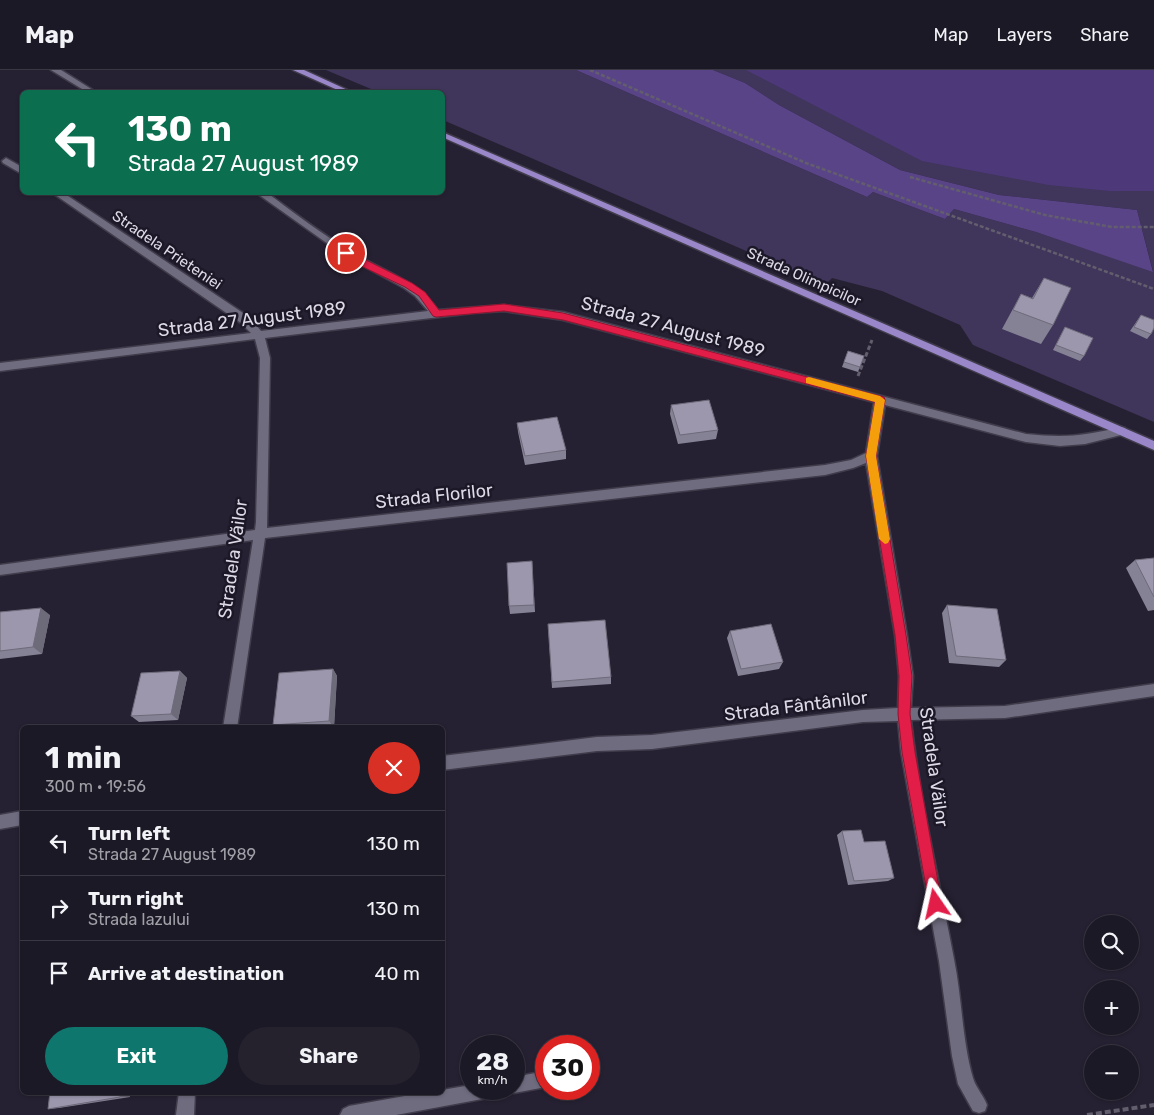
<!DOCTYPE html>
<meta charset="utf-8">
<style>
:root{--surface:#1c1926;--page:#25222e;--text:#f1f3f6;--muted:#a0a0a7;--line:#3a3843;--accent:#0f766e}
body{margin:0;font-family:Rubik,sans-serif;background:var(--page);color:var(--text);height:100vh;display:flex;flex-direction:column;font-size:19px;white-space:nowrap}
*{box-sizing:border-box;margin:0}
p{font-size:16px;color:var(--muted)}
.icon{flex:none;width:28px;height:28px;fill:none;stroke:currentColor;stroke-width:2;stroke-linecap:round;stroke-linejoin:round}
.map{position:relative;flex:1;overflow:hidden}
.panel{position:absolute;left:20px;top:655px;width:425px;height:370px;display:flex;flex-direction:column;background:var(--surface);border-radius:8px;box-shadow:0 1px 4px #0004,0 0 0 1px var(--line)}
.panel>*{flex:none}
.top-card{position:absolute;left:20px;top:20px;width:425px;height:105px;border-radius:8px;box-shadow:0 1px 4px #0004,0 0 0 1px var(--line);background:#0b6e4f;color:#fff;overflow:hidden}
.tools{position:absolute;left:1084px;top:845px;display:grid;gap:10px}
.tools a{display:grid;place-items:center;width:55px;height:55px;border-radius:50%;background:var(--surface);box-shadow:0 1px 4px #0004,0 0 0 1px var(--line);font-size:25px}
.speed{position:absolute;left:460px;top:965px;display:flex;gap:10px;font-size:25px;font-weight:700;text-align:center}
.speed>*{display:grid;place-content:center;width:65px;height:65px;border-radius:50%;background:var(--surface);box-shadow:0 1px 4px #0004,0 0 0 1px var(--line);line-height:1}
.speed small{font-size:12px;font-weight:400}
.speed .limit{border:8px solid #d22;background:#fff;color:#111}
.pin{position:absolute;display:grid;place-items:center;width:42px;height:42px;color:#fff;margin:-21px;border:2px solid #fff;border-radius:50%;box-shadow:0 1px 5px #0007}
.me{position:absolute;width:55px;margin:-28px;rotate:349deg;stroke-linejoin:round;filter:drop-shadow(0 0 4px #0008)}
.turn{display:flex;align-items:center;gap:18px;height:105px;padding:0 25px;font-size:22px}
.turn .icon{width:65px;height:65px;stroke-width:2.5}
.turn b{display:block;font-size:35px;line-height:42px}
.round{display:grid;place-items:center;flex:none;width:52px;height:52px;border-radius:26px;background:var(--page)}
.overview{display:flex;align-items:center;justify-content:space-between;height:85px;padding:0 25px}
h1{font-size:30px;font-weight:700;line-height:38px}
.primary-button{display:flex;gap:10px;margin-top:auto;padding:10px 25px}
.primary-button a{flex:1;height:58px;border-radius:30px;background:var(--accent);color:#fff;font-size:20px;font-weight:700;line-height:58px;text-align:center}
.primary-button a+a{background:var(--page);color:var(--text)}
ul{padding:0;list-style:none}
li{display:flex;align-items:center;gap:15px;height:65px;padding:0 25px;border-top:1px solid var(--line)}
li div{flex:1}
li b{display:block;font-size:19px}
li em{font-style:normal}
header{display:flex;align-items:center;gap:30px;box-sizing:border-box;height:70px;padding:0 25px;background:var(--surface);border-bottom:1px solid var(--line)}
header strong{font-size:24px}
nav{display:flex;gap:28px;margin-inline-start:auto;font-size:18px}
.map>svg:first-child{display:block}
.green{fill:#40355b}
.forest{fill:#5a4488}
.water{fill:#4d387a}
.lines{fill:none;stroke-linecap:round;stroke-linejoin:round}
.minor-casing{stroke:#403c4b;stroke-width:3}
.major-casing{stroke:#403c4b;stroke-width:3}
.path-far2{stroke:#625e6d;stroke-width:2.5;stroke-dasharray:4 2;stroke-linecap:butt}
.path-far1{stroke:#625e6d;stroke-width:3;stroke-dasharray:4.5 2.5;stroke-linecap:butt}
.path{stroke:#625e6d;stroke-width:4;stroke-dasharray:6 3;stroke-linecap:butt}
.minor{fill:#706c80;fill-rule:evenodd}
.major{fill:#9987c9;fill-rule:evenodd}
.wall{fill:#868295}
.shaded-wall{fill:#6d6a79}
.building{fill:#9c97ad;stroke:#6d6a79}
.route{fill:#e11d48;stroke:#92132f}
.slow{fill:#f59e0b}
.labels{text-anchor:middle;stroke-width:5;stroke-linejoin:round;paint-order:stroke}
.far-street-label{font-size:15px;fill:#dddae6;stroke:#1c1828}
.street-label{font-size:18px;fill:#dddae6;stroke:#1c1828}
</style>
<header>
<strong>Map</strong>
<nav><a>Map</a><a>Layers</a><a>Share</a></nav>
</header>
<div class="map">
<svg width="1154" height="1045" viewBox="0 0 1154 1045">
<rect width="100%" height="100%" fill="#262132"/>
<path class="green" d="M326 0H576L867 127 873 122 945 149 954 139 1036 162 1153 201 1137 140 999 125 900 100 779 35 745 13 713 0H767L1154 118V352L973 275 960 255 882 221 832 208 825 215 443 50 442 22H378Z"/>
<path class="forest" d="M576 0H713L745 13 779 35 900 100 999 125 1137 140 1153 202 1036 162 954 139 945 149 873 122 867 127Z"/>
<path class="water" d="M746 0H1154V121H1110L1049 115 922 91Z"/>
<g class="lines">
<g class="minor-casing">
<path id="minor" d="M51 0H61L96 22H87Z
M6 88 22 97V104L3 93 2 91Z
M51 122H62L249 247 261 261 428 241 415 226 404 218 345 186 255 122H266C294 143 322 164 352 182 382 201 417 210 438 240L504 235 563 242 1026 364C1065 368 1083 366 1121 357L1125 358 1127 361 1125 364 1085 374 1060 376 1026 372 885 335 877 386 907 565 913 606 911 638 1005 636 1154 614V626L1005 648 911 650C920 731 939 809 954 889 962 928 962 970 973 1008 976 1018 984 1026 987 1035L985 1041 979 1043 973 1041 958 1014 952 986 939 891 901 682 898 651 863 652 652 679 597 681 442 700V686L597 667 652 665 863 640 898 638 899 606 895 565 866 393 853 398 825 405 265 468 237 658H223L253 470 0 505V495L255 460 256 452 260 288 255 269 0 301V293L251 263 241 253ZM504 241 563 250 874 332 866 383 851 390 825 395 267 458 270 288 265 268 473 243Z
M22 741V755L0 759V745Z
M546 1001V1017L514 1023 508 1021 507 1019H514V1007Z
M471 1015V1019H501L499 1025 493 1027 396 1045H340L343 1039 349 1036 427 1022H442V1020Z
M179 1022H195L194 1045H176Z"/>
</g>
<g class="major-casing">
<path id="major" d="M293 0H304L352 22H342Z
M442 62 1154 371V380L442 67Z"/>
</g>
<path class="path-far2" d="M590 0 806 93 1154 219
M910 107 1045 145 1112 157H1154"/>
<path class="path-far1" d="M858 306 872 270"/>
<path class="path" d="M1087 1045 1154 1035"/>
<use href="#minor" class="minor"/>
<use href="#major" class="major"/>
</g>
<path class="wall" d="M1044 208 1053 255 1041 274 1002 259 1021 224 1032 228Z
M1141 245 1151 264 1147 269 1130 261Z
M1065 257 1084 286 1080 291 1053 280Z
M848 281 864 286 858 302 842 297Z
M671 335 718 360 716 369 678 374 670 344Z
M517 353 566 380V389L525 395 518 362Z
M1154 488V540L1148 541 1126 498 1135 490Z
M532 491 535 542 510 544 509 536Z
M947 535 1006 590 999 597 949 593 942 543Z
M0 542 50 545 42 584 0 589Z
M548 554 611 607V614L552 618Z
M730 561 783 592 779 599 738 606 727 568Z
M333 599 337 606 334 657 275 658 273 655Z
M180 601 187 608 178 650 139 652 131 646Z
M842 761 864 772 894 808 888 811 848 815 837 765Z
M50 1022H130V1027L59 1038 48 1039Z"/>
<path class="shaded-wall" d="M41 538 50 545 42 584 33 577Z
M333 599 337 606 334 657 329 651Z
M180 601 187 608 178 650 171 644Z
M121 1022H130V1027H120Z"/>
<path class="building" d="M1044 208 1071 218 1053 255 1013 240 1021 224 1033 229Z
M1141 245 1154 250V258L1151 264 1134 257Z
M1065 257 1093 268 1084 286 1056 275Z
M848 281 864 286 860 297 844 292Z
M709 330 718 360 680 365 671 335Z
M557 347 566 380 525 386 517 353Z
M1154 488V527L1135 490Z
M532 491 534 535 509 536 507 493Z
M947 535 997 539 1006 590 956 586Z
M41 538 33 577 0 581V542Z
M605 550 611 607 552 612 548 554Z
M771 554 783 592 741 599 730 561Z
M333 599 329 651 273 655 279 603Z
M180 601 171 644 131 646 141 603Z
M861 760 864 772 885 771 894 808 854 811 842 761Z
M50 1022H121L120 1027 48 1039Z"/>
<path class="route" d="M346 180 412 213 425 222 439 240 504 234 563 243 884 327 885 330 876 386 906 565 912 606 910 644 915 682 942 834 940 839 936 841 931 839 929 834 902 682 898 644 899 606 895 565 866 386 875 332 563 250 504 241 436 247 433 246 419 226 405 217 361 196 342 185 341 183Z"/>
<path class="slow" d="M809 307 880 326 885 330 876 386 890 469 888 473 885 474 879 469 866 386 875 332 806 313V308Z"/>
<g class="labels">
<g class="far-street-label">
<text transform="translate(167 180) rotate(34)" y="5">Stradela Prieteniei</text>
<text transform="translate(804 207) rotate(24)" y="5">Strada Olimpicilor</text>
</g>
<g class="street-label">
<text transform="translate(252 249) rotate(-7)" y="6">Strada 27 August 1989</text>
<text transform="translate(673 257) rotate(15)" y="6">Strada 27 August 1989</text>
<text transform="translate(434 426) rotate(-6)" y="6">Strada Florilor</text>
<text transform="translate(233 489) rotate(-82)" y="6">Stradela Văilor</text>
<text transform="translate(796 636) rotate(-7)" y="6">Strada Fântânilor</text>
<text transform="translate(934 697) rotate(82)" y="6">Stradela Văilor</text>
</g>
</g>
</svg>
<div class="tools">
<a><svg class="icon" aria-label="search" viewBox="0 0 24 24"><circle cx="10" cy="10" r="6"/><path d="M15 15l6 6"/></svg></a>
<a>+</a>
<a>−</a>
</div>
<div class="speed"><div>28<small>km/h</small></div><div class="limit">30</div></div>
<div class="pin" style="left:346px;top:183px;background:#d93025"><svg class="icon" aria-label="arrive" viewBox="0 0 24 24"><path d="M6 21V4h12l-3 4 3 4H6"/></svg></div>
<svg class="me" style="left:936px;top:834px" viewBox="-20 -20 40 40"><path d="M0-17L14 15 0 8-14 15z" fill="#e11d48" stroke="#fff" stroke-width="4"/></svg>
<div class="top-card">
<div class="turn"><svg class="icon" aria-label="left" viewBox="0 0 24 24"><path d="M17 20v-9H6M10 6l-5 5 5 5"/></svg><div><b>130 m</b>Strada 27 August 1989</div></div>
</div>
<section class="panel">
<div class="overview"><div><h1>1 min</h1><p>300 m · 19:56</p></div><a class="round" style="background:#d93025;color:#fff"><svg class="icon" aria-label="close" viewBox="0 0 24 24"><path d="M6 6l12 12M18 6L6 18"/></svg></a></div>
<ul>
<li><svg class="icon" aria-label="left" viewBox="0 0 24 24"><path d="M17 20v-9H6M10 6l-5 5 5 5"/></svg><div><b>Turn left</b><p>Strada 27 August 1989</p></div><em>130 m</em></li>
<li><svg class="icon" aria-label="right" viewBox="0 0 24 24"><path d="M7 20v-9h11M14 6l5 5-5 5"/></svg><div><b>Turn right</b><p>Strada Iazului</p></div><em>130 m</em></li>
<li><svg class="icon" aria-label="arrive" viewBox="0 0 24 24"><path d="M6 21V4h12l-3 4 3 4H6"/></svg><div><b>Arrive at destination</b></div><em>40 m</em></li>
</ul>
<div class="primary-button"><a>Exit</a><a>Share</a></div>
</section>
</div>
